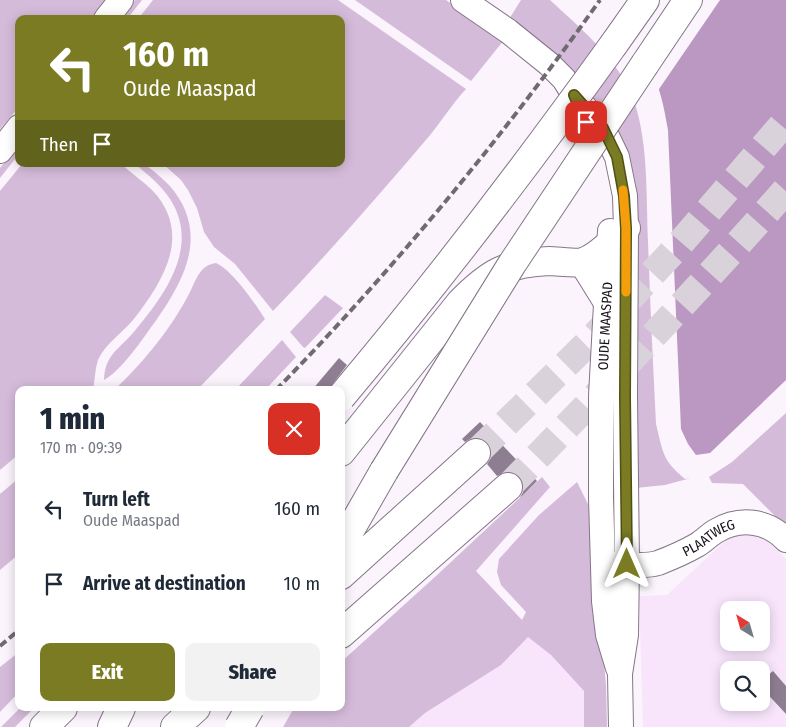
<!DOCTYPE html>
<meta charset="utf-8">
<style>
:root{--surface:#fff;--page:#f2f2f3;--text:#1f2937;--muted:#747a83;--accent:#7a7b23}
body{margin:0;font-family:"Fira Sans Condensed",sans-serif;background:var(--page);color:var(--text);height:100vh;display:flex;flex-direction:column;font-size:19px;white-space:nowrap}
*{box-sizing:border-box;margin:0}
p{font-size:16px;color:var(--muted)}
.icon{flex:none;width:28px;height:28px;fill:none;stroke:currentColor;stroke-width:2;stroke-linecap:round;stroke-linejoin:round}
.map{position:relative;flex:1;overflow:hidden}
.details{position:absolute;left:15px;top:386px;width:330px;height:325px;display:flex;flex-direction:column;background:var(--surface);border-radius:10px;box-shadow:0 2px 12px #0003}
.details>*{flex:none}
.top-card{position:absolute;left:15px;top:15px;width:330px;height:152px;border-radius:10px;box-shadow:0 2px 12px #0003;background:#7a7b23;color:#fff;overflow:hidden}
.needle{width:32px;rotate:323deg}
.fabs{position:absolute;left:720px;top:601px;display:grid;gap:10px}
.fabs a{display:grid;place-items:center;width:50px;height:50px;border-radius:10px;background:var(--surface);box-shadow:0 2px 12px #0003;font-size:25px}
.pin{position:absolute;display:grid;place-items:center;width:42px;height:42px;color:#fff;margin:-21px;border-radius:10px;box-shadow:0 2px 8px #0006}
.me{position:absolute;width:55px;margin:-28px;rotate:0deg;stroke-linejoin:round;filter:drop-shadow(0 0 4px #0008)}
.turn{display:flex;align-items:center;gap:18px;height:105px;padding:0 25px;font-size:22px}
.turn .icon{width:65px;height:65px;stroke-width:2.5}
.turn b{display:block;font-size:35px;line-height:42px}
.then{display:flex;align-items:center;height:48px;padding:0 25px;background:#0003;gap:10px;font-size:19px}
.round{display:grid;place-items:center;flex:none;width:52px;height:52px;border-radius:10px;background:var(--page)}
.summary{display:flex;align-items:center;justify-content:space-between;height:85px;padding:0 25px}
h1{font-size:30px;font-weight:800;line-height:38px}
.action{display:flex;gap:10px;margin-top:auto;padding:10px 25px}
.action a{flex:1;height:58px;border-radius:10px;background:var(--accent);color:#fff;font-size:20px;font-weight:800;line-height:58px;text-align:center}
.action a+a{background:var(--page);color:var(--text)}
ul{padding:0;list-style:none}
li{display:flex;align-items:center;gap:15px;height:75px;padding:0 25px}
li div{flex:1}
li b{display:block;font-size:19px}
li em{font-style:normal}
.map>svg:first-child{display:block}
.built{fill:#f8e5fc;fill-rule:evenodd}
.green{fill:#d5bbda}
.water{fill:#ba98c1}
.pier{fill:#fbf4fc}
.building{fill:#8e7e92}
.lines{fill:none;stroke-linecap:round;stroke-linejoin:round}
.motorway-tunnel{stroke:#d9d2da;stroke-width:28;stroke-dasharray:28 14;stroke-linecap:butt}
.minor-casing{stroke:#857589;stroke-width:26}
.motorway-casing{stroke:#857589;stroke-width:30}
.minor{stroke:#fff;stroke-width:24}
.motorway{stroke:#fff;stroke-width:28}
.rail{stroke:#716a72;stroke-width:4;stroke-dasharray:8 4;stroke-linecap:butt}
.motorway-bridge-casing{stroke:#857589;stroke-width:30;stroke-linecap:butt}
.motorway-bridge{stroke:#fff;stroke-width:28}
.route-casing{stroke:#4f5017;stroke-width:12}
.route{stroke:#7a7b23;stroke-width:9}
.slow{stroke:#f59e0b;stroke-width:9}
.labels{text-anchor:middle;stroke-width:4.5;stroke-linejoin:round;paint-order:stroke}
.street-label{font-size:14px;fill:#161018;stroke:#fff}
</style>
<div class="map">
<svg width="786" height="727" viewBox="0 0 786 727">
<rect width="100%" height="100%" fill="#fbf4fc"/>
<path class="built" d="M746 532 769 542 786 559V727H643L639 596 667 595 727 539ZM729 610H761V642H729ZM729 670H761V702H729Z
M528 636 551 655 584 691V727H409L425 713 501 665Z"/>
<path class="green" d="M0 0H108L93 19H19V107L0 129Z
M135 0H142L127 19H120Z
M153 0H338L466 89C453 103 443 119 431 134 380 194 328 254 273 311L235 264 214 247 204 232 197 208 188 190 181 180 163 164H341V19H138Z
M355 0H446L504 40 471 81Z
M521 0H550C579 27 613 55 630 91 649 133 646 195 648 241 650 302 653 363 656 424 663 452 662 460 685 479L691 478 665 485 636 488 624 152 504 27Z
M19 144V154L0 178V168Z
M22 164H121C131 173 143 181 153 191 193 234 163 282 133 320 122 333 105 344 98 360 95 369 95 380 93 390H19V454L0 470V191Z
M135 164C137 164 140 163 142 164 148 165 164 180 169 185 214 236 180 288 147 333 137 347 119 372 104 380 105 355 118 350 133 333 164 296 201 247 170 199 161 185 147 174 135 164Z
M216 263C232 270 255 303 265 319L197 390H116L115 389C145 361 173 326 191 290 197 277 201 265 216 263Z
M325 295 343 308 305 348 303 347 290 332Z
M282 340 296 357 265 390H235Z
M786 413V523L781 522 743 484 712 483 709 477 732 462Z
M542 477 550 487 476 571 522 620 526 612 501 585 497 572 499 559 539 515 577 482 592 512 606 686 607 727H584V691L551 655 528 637 501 665 425 713 409 727H283L294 708H341V662L436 576Z
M19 478V554L0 570V494Z
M19 652V692L0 712V667Z
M20 708H34L15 727H1Z"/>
<path class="water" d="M585 0H786V380L710 453 696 455 688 444 681 429 668 130C664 108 660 83 647 64 631 39 607 20 585 0Z"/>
<path class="pier" d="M582 0H720L657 92 646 66 625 39Z"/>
<path class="building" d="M339 358 347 365 328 390H312Z
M480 422 537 481 520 498 523 492V484L519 476 513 472H505L497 476 487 464 491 458V450L487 442 480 438H472L465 442 462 439Z
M773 671 786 686V714L761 687V681Z"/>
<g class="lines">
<path class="motorway-tunnel" d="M476 453 588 343 678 246 786 121
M508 487C603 390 696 292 786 190"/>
<g class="minor-casing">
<g id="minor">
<path d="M463 0 508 31 549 64 564 79 574 95 603 128 617 157 625 196 626 228 625 397 627 564 626 635 620 674 621 727"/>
<path d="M106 19 121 0"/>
<path d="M0 151 19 127"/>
<path d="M610 231 601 396V498L604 601 608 635 618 668"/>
<path id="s1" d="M611 564C624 564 646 567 658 563 671 558 685 552 697 545 704 541 709 535 716 531 740 517 767 520 786 540"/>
</g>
</g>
<g class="motorway-casing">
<path id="motorway" d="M614 44 645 0
M645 64 688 0
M583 262 606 299
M341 452 460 303C489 273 506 263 549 261 557 261 577 264 583 262 599 257 615 239 626 228
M341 546 384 471
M341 575 476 453
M341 634 508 487
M44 727 63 708
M112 727 121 708
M175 727 196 708"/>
</g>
<use href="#minor" class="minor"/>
<use href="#motorway" class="motorway"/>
<path class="rail" d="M276 390C394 269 502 138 600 0
M0 646 19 630"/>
<g class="motorway-bridge-casing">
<path id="motorway-bridge" d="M341 397C437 283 527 165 614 44
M384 471 512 264 645 64
M239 727 250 708"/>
</g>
<use href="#motorway-bridge" class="motorway-bridge"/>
</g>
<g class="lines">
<g class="route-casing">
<path id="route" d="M586 122 574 95 603 128 617 157 624 196 626 228 625 397 627 564"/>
</g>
<use href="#route" class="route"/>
<path class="slow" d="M623 190 626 228V292"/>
</g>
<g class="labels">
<g class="street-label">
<text transform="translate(605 326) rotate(-87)" y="5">OUDE MAASPAD</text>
<text dy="5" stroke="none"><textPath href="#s1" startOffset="104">PLAATWEG</textPath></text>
</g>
</g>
</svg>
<div class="fabs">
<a><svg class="needle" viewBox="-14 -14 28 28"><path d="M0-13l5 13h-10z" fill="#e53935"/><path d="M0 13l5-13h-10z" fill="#747a83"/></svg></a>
<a><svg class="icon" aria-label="search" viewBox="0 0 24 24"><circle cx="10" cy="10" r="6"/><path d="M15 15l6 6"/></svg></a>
</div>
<div class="pin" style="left:586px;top:122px;background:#d93025"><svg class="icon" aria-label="arrive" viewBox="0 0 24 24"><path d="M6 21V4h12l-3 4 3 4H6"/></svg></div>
<svg class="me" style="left:627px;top:564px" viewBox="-20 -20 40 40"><path d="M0-17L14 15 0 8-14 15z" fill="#7a7b23" stroke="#fff" stroke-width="4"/></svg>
<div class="top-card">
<div class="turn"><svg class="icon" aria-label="left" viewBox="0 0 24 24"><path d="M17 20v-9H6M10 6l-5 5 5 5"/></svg><div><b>160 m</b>Oude Maaspad</div></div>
<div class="then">Then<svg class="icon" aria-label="arrive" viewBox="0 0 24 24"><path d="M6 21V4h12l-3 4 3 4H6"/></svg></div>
</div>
<section class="details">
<div class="summary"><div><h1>1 min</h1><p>170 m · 09:39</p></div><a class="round" style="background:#d93025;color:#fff"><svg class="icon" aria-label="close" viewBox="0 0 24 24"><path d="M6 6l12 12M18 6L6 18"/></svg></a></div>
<ul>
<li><svg class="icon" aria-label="left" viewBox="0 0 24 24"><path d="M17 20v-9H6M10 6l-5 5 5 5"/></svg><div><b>Turn left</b><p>Oude Maaspad</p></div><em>160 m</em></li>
<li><svg class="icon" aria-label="arrive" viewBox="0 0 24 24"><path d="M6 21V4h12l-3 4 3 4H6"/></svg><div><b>Arrive at destination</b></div><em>10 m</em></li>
</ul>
<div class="action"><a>Exit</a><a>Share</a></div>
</section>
</div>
